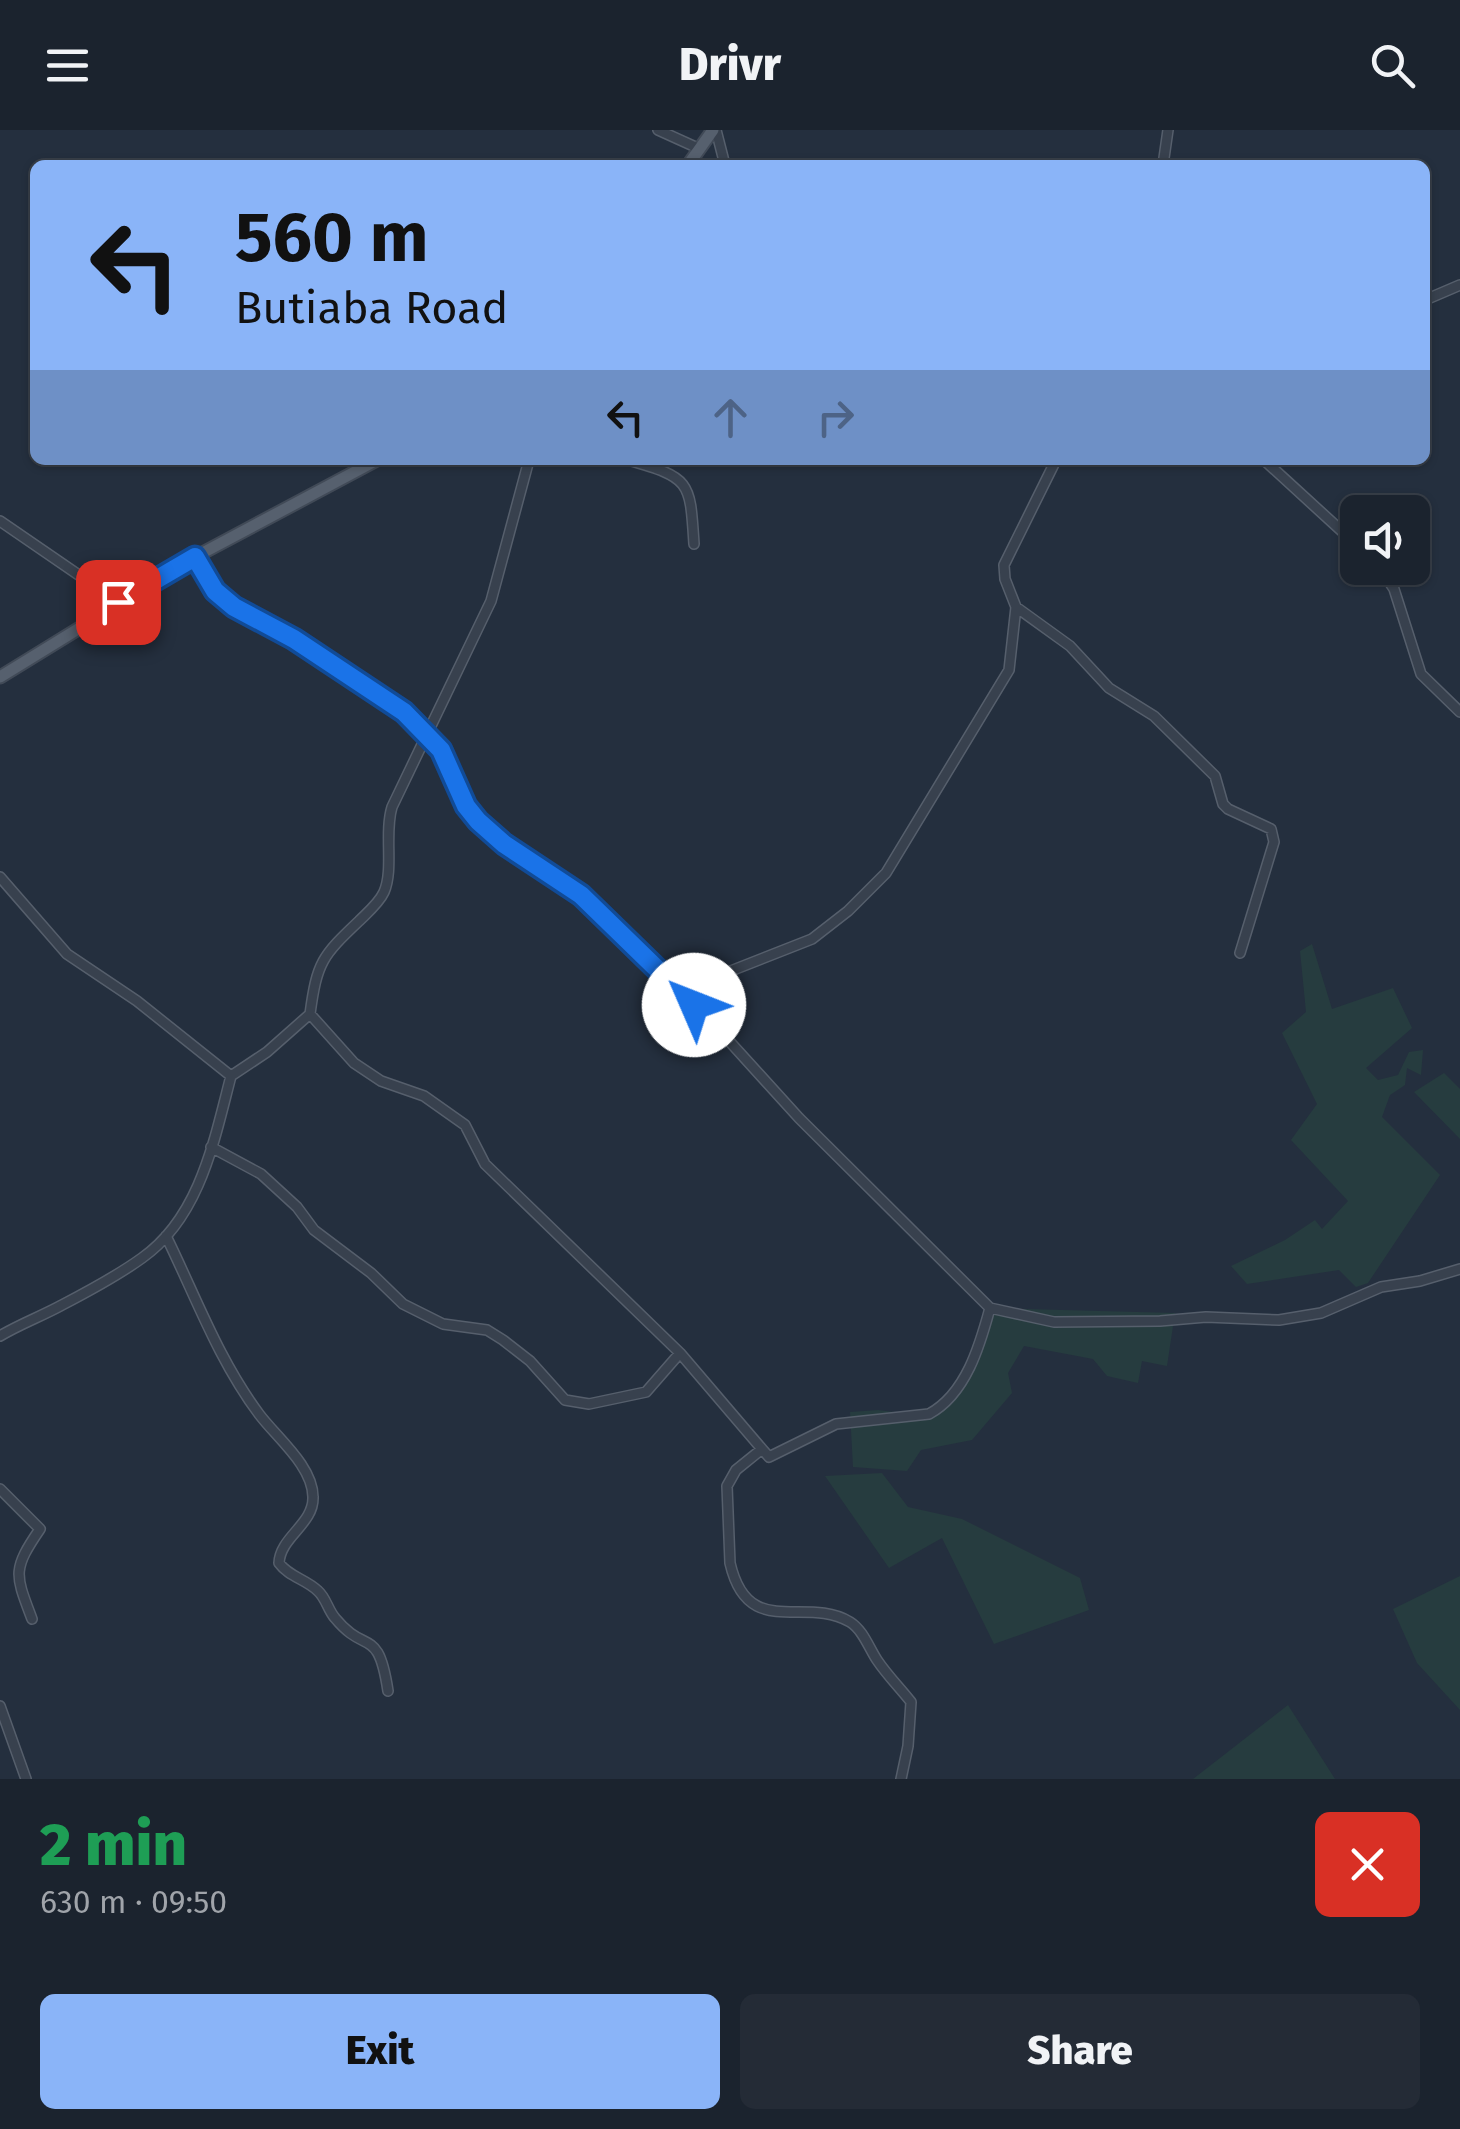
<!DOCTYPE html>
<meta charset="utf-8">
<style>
:root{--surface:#1b232e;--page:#242b36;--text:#f1f3f6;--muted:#a0a4aa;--line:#39404a;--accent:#8ab4f8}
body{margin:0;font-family:"Fira Sans",sans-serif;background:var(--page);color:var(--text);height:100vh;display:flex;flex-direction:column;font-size:38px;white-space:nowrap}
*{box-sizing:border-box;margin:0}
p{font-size:32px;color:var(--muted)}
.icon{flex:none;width:55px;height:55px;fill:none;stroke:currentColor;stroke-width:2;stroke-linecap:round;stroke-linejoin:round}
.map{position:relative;height:1649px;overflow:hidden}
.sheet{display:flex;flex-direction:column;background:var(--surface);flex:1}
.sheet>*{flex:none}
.banner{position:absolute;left:30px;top:30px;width:1400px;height:305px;border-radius:15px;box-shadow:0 2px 8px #0004,0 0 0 2px var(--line);background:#8ab4f8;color:#111;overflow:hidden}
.tools{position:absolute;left:1340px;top:365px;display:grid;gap:20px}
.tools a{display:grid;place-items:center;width:90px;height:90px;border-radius:15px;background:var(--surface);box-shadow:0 2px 8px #0004,0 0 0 2px var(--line);font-size:50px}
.pin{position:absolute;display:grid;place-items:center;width:85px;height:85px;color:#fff;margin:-42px;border-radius:20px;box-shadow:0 5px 15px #0006}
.me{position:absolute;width:110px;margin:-55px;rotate:314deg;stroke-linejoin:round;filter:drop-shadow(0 0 8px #0008)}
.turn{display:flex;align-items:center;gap:35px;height:210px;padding:0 40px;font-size:45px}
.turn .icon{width:130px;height:130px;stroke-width:2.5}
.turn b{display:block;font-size:70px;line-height:85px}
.lanes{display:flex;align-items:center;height:95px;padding:0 40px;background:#0003;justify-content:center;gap:50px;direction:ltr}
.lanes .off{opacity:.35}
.round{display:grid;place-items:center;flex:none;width:105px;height:105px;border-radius:15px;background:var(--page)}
.head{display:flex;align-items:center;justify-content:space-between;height:170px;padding:0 40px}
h1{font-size:60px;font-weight:800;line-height:75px;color:#1e9e55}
.action{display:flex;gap:20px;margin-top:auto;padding:20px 40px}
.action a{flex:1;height:115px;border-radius:15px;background:var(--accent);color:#111;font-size:40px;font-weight:800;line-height:115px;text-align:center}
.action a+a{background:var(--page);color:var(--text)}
header{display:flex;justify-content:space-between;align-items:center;height:130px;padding:0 40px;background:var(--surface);font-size:45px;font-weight:800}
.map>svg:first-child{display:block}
.green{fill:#263c3f}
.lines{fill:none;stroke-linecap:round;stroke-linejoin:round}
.minor-casing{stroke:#565f6c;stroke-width:12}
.major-casing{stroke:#414a57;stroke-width:15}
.minor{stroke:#38414e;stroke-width:9}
.major{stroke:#56606e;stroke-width:11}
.route-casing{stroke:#114b97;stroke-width:25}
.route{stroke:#1a73e8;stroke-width:18}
</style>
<header><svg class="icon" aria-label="menu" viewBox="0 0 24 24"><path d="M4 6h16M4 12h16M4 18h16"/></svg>Drivr<svg class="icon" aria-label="search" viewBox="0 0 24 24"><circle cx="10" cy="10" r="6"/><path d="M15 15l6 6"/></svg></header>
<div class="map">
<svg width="1460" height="1649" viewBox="0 0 1460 1649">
<rect width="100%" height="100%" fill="#242f3e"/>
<path class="green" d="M1312 814 1332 879 1393 858 1412 898 1366 938 1378 950 1398 945 1409 922 1423 920 1421 945 1407 938 1405 955 1390 965 1382 987 1440 1045 1368 1153 1356 1157 1339 1140 1247 1154 1231 1136 1285 1110 1315 1090 1322 1099 1348 1071 1291 1010 1317 974 1282 903 1306 882 1300 821Z
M1444 943 1460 959V1009L1414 962Z
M990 1178 1175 1183 1167 1236 1142 1231 1138 1253 1107 1246 1093 1229 1024 1216 1008 1243 1012 1263 972 1310 921 1320 907 1341 853 1337 850 1282 878 1280 918 1285 942 1275 973 1232Z
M882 1343 908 1377 962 1389 1080 1448 1089 1480 994 1514 942 1408 889 1438 825 1346Z
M1460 1446V1580L1417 1533 1393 1479Z
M1288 1575 1335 1649H1193Z"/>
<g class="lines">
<g class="minor-casing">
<path id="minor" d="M658 0 700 19
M716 0 725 35
M1163 35 1168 0
M1425 170 1460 155
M628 330C691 348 690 351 694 414
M1264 330 1358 416
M0 391 118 472
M195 427 215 461 234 477 293 509 404 582 441 620 466 677 478 691 504 714 581 765 626 807 720 901 799 988 990 1178 1054 1192 1160 1191 1206 1187 1279 1190 1321 1183 1381 1157 1420 1151 1460 1139
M1380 438 1394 459 1421 544 1460 582
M1016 477 1070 516 1109 558 1154 586 1215 646 1223 674 1228 679 1271 699 1274 712 1240 823
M0 747 67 824 137 871 231 946
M673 855H695L812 809 848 781 886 743 1009 540 1016 477 1005 449 1004 435 1056 330
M310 884 354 933 381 951 424 966 465 995 485 1034 680 1223 762 1319
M211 1017 261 1044 297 1077 314 1100 371 1143 403 1174 443 1194 487 1200 503 1210 530 1231 565 1270 589 1274 646 1262 680 1223
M166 1106C196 1167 218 1229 259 1284 276 1307 313 1336 313 1367 314 1394 280 1407 279 1433 289 1447 306 1449 318 1461 326 1468 328 1480 335 1488 366 1526 378 1495 388 1561
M0 1206C20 1194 42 1186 62 1175 89 1161 117 1146 142 1128 200 1087 214 1011 231 946L267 922 310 884C317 832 322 826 359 791 368 782 379 773 384 762 394 739 384 703 392 677L491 471 529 330
M0 1359 40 1399C12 1440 15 1444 32 1489
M0 1576 26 1649
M901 1649 908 1616 911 1572C900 1558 887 1545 877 1530 869 1518 863 1500 850 1492 805 1465 748 1511 730 1433L727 1356 736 1340 762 1319 769 1327 836 1294 929 1284C966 1264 980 1215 990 1178"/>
</g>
<g class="major-casing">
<path id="major" d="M688 35 713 0
M0 547 195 427 377 330"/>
</g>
<use href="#minor" class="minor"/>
<use href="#major" class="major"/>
</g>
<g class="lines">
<g class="route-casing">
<path id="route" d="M118 472 195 427 215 461 234 477 294 509 404 582 441 620 466 676 478 691 504 714 581 765 694 875"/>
</g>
<use href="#route" class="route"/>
</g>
</svg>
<div class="tools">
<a><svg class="icon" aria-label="sound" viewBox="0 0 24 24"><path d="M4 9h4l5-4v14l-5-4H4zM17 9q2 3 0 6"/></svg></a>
</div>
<div class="pin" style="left:118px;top:472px;background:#d93025"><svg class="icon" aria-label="arrive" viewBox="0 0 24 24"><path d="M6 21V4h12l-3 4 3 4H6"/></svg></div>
<svg class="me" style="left:694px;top:875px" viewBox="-20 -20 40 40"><circle r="19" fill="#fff"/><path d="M0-13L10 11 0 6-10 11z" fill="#1a73e8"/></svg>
<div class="banner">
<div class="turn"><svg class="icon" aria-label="left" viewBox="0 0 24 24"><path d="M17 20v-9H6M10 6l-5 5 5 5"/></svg><div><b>560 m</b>Butiaba Road</div></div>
<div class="lanes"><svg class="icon" aria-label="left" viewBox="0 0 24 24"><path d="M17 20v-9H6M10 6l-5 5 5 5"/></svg><svg class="icon off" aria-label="ahead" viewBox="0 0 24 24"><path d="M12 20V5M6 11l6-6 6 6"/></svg><svg class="icon off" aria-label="right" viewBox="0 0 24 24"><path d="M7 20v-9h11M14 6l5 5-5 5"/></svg></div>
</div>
</div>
<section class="sheet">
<div class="head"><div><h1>2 min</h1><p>630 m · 09:50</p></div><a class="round" style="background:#d93025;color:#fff"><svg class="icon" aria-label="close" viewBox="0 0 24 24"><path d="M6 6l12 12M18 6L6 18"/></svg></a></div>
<div class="action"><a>Exit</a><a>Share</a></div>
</section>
